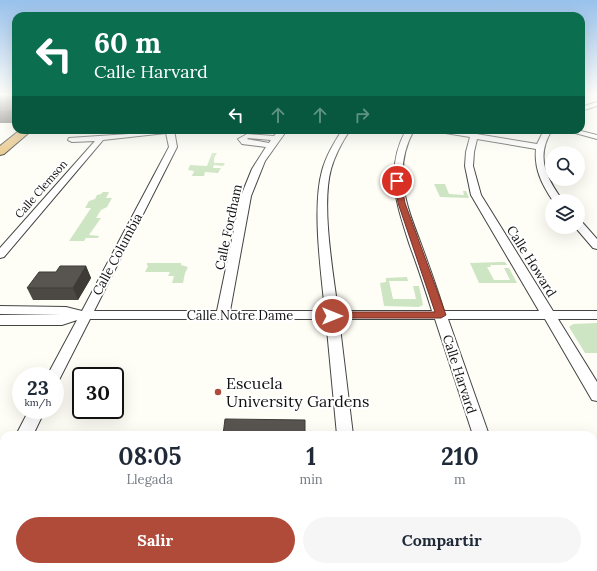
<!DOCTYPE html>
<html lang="es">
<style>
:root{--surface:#fff;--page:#f6f6f7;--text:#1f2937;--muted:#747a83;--accent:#b04b3a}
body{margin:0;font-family:Lora,serif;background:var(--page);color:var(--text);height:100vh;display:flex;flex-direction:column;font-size:15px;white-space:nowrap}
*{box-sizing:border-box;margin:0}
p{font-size:13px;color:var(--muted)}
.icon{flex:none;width:22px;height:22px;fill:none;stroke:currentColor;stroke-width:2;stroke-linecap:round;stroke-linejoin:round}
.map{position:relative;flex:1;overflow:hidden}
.details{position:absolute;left:0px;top:431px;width:597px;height:140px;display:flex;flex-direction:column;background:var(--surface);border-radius:12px 12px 0 0;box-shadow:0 4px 16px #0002}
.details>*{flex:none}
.hud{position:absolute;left:12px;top:12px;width:573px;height:122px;border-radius:12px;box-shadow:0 4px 16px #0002;background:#0b6e4f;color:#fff;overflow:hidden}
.tools{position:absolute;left:545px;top:146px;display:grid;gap:8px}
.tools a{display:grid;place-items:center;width:40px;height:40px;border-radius:50%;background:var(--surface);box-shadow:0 4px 16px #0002;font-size:20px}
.speed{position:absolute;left:12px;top:367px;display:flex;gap:8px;font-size:20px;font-weight:700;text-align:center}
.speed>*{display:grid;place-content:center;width:52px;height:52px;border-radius:50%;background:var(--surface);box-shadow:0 4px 16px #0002;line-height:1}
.speed small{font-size:10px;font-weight:400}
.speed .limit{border:2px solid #111;border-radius:6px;background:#fff;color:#111}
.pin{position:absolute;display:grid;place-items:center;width:34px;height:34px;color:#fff;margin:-17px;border:2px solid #fff;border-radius:50%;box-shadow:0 1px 4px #0007}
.me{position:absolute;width:44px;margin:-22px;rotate:90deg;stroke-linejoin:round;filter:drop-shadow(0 0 3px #0008)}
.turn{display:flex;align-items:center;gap:14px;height:84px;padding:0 16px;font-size:18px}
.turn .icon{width:52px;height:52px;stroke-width:2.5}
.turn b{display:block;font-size:28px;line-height:34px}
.lanes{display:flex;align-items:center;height:38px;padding:0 16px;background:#0003;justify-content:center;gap:20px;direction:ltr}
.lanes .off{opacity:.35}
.eta{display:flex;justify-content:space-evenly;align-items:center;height:68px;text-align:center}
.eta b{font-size:24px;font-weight:700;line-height:28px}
.cta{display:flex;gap:8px;margin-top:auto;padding:8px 16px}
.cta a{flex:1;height:46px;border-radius:24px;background:var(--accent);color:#fff;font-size:16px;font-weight:700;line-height:46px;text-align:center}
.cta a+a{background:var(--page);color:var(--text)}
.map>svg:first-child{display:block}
.green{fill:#cee5c3}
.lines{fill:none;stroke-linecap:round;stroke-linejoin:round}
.minor-casing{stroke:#444;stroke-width:2}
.highway-casing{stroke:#222;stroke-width:2}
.minor{fill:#fff;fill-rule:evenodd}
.highway{fill:#e2ba70;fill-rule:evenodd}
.wall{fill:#4c4844}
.shaded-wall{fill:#3e3b37}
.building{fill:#58544f;stroke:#3e3b37}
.route{fill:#b04b3a;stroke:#723126}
.poi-dot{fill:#b04b3a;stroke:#fff;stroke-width:1.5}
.labels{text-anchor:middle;stroke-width:4;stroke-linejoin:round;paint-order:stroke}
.far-street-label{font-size:11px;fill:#111;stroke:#fff}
.street-label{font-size:13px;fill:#111;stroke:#fff}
.near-poi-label{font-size:16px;fill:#111;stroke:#fff;text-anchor:start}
</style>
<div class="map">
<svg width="597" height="571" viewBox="0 0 597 571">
<rect width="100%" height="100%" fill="#fefef6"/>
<path class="green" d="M212 153H217L214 158V163H225L223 166 214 165 213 168H221L218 173 205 172 204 176H192L194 171 188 170 190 165 207 166Z
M434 184H445L449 194 464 195 463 191H466L469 198 440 197Z
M103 192H109L106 198H112L107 207 101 210 96 218H101L89 235 99 236 98 238H86L84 241H69L91 208H85L89 201 95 199 97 195 101 194Z
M501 262H505L507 265H490L491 267H487L494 280H510L504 268H509L517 283H479L470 263Z
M147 263H181V265L188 267 185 273 183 283H172L174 276H168L170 272H145L148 266 147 265Z
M407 277 408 281H389L393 299H416L413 286H419L423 305 419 307 384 306 380 283 386 282V278Z
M597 323V353H585L569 327 573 324Z"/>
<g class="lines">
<g class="minor-casing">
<path id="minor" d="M597 102V106L581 111V107Z
M155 130H174L177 147 94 311H217L241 196 252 169 266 147 242 144 238 139 247 134 274 136 279 130H287L265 161 251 196 230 311H325C321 271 312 208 322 171 326 156 334 143 342 130H350C342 142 335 155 331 169 321 206 333 271 338 311H432C425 289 418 267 410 246 397 205 384 171 406 130H414C392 170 406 205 421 244 429 266 437 288 444 311H539L471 195 465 166 466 152 470 137 439 132 435 130H452L537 144 544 130H552C535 157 546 177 563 201H553C542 185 534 169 536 149L477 139 474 152 473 166 481 195 553 311H597V319H558L597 382V401L592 400 545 319H448L489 435H473L435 319H339L353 435H337L326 319H90L59 380 55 382V376H47L77 320 62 325H0V315H61L0 314V306L66 307 82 311 169 147 166 133 103 140 4 257 0 258V248L95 141 72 142 68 140 69 138 129 134ZM248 138 271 140 269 143 247 139Z
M564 130H577L597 135V139Z
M578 221 582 222 597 239V249L593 248 575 227H578Z
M29 410H45L33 435H16Z
M4 467V491L0 493V469Z
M284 567H306L305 571H282Z
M485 567H505L506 571H484Z"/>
</g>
<g class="highway-casing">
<path id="highway" d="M20 130H32L4 154 0 155V146Z"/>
</g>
<use href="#minor" class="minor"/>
<use href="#highway" class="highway"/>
</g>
<path class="wall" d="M0 95H16L14 123H0Z
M86 266 91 278 78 300H33L27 288 56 272Z"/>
<path class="shaded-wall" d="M16 107V122L14 123 9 112Z
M86 266 91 278 78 300 73 288Z"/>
<path class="building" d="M0 95H16V107L9 112H0Z
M60 266H86L73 288H27L39 272H56Z
M225 419 305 420V435H223Z"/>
<linearGradient id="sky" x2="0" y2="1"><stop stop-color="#98c1eb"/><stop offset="0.54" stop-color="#fffffb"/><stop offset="1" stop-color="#fffffb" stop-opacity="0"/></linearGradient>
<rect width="597" height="175" fill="url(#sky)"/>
<path class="route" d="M395 179 401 181 405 203 446 315 441 318H328L327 316 332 312H435L398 203Z"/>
<circle class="poi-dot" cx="218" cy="392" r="4"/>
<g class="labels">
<g class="far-street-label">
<text transform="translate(41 189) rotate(-49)" y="4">Calle Clemson</text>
</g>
<g class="street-label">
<text transform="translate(228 227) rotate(-78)" y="5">Calle Fordham</text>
<text transform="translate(117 254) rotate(-62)" y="5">Calle Columbia</text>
<text transform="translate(532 261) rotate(58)" y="5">Calle Howard</text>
<text x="240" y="320">Calle Notre Dame</text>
<text transform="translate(460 374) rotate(72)" y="5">Calle Harvard</text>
</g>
<g class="near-poi-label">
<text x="226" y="389">Escuela<tspan x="226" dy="18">University Gardens</tspan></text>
</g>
</g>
</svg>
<div class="tools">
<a><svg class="icon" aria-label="search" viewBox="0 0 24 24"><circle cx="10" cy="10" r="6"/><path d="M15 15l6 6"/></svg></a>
<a><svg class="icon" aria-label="layers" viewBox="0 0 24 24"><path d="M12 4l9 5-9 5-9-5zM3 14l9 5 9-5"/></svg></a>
</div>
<div class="speed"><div>23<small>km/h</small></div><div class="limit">30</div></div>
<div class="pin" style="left:397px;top:181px;background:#d93025"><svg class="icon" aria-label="arrive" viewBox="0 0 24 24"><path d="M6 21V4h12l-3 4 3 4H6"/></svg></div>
<svg class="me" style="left:332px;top:316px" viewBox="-20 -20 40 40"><circle r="17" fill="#b04b3a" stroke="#fff" stroke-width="3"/><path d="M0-11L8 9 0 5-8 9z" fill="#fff"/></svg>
<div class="hud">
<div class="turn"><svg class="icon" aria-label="left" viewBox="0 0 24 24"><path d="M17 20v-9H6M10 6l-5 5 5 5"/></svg><div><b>60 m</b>Calle Harvard</div></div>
<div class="lanes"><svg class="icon" aria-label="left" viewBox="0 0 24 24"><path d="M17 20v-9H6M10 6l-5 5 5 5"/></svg><svg class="icon off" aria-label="ahead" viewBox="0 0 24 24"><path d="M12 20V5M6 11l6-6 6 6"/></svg><svg class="icon off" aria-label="ahead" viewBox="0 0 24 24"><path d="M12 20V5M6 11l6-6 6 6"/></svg><svg class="icon off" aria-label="right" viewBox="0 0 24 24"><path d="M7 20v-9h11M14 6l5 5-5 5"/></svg></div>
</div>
<section class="details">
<div class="eta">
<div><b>08:05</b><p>Llegada</p></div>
<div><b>1</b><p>min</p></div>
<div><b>210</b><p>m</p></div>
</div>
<div class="cta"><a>Salir</a><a>Compartir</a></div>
</section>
</div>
